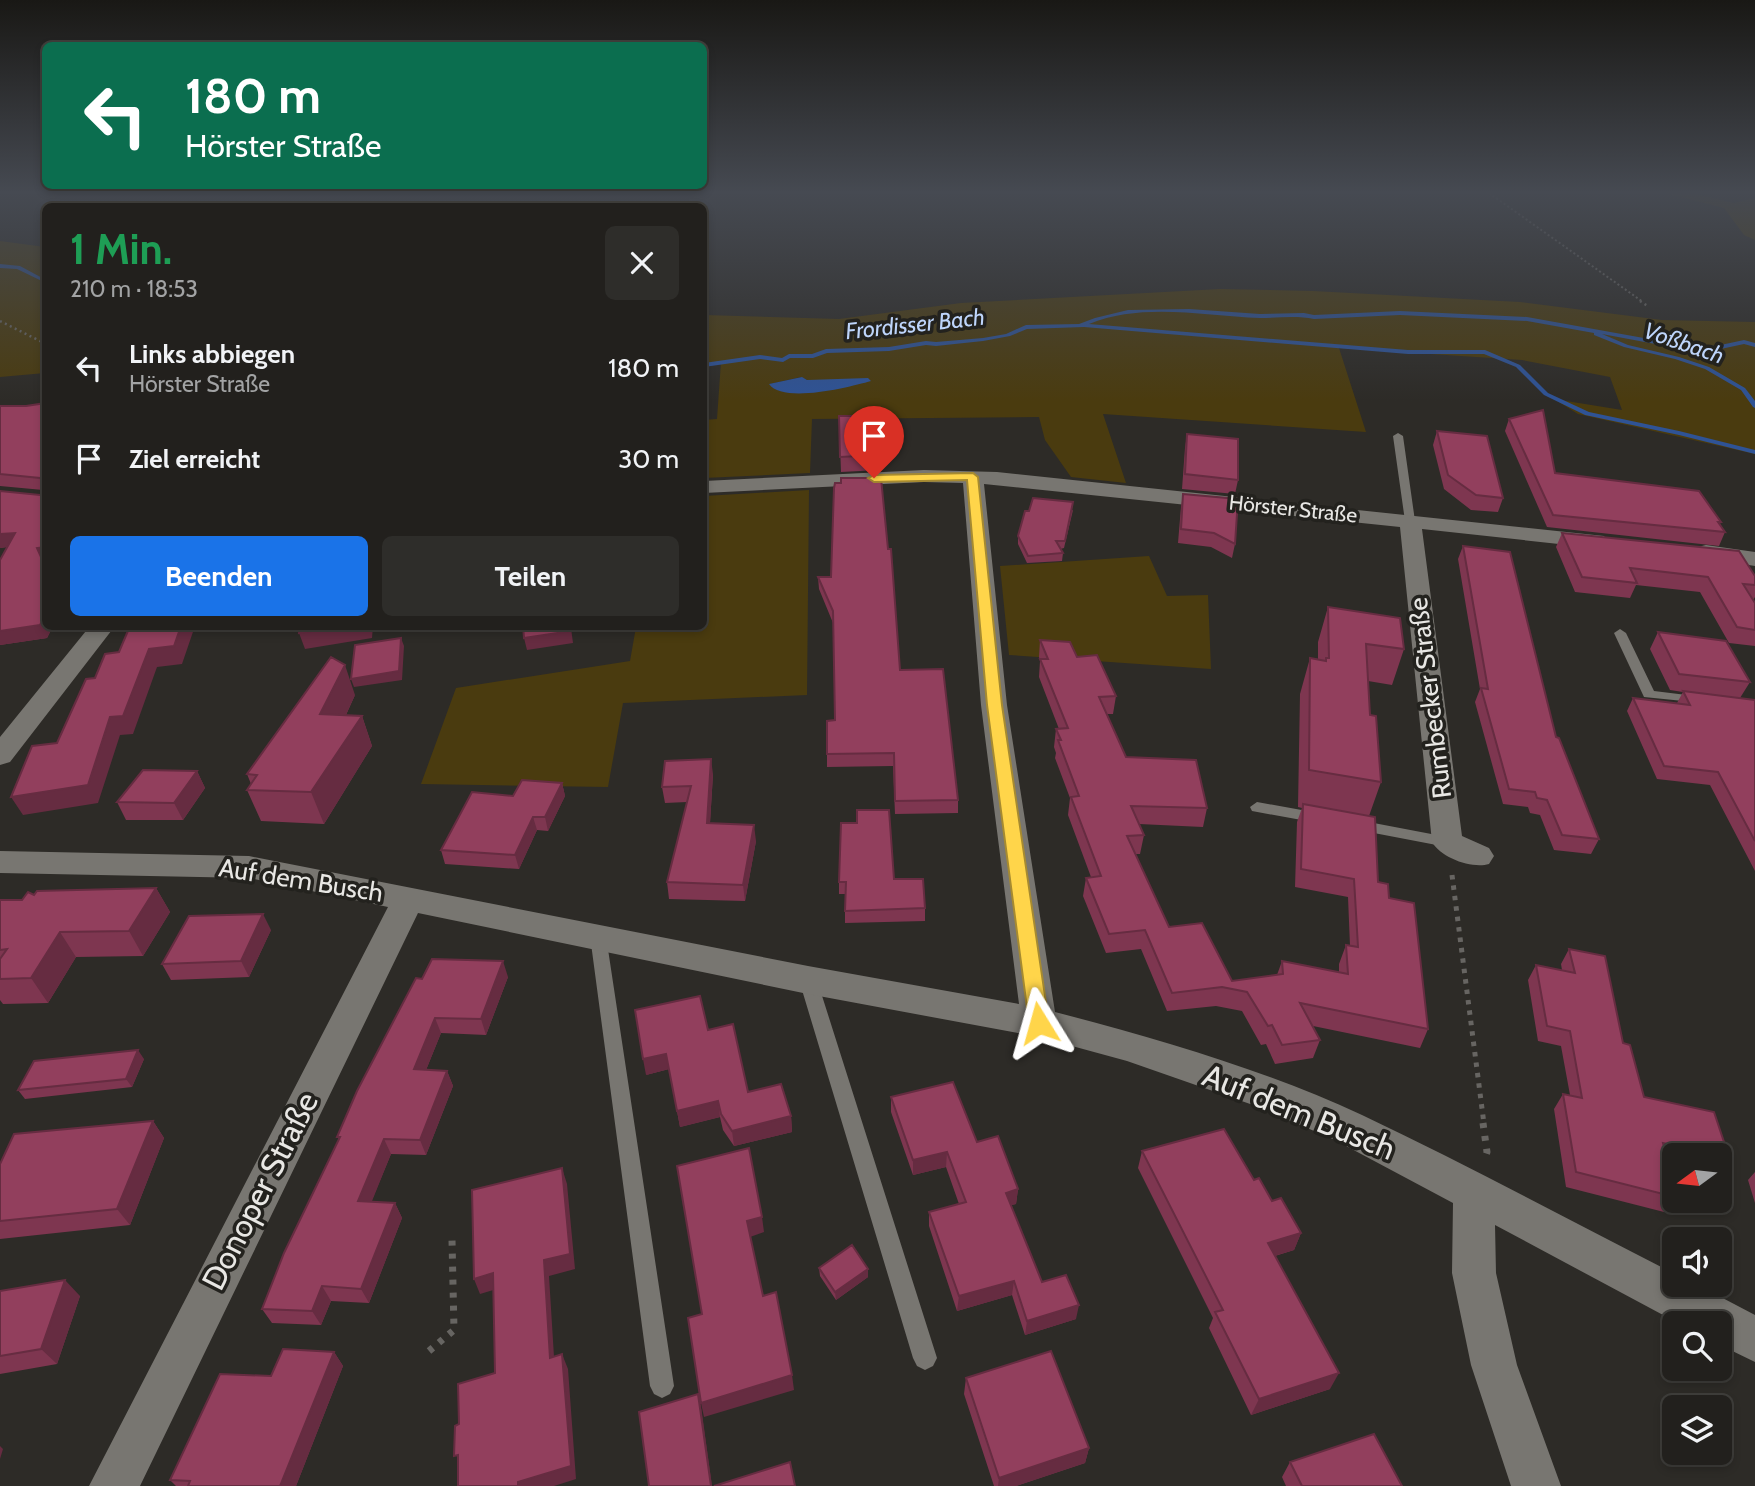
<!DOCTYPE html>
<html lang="de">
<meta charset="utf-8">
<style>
:root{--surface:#22201d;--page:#2e2d2a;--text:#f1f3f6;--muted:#a2a3a4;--line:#3f3e3b;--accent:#1a73e8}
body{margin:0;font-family:Cabin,sans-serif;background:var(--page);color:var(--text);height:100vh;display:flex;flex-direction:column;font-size:26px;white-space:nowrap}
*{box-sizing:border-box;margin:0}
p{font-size:23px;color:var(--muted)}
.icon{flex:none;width:38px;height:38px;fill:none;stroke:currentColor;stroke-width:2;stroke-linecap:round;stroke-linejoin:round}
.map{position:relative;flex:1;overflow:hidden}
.drawer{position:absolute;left:42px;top:203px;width:665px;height:427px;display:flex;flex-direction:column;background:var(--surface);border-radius:10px;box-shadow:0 4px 10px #0003,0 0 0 2px var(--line)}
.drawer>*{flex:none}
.guide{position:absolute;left:42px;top:42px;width:665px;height:147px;border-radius:10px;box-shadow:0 4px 10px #0003,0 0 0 2px var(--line);background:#0b6e4f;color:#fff;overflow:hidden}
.needle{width:46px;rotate:255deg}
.controls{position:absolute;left:1662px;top:1143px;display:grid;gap:14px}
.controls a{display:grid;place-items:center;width:70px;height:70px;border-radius:10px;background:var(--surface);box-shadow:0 4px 10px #0003,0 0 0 2px var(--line);font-size:35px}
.pin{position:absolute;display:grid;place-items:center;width:60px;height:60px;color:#fff;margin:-72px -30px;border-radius:50% 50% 50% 0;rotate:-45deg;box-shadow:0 0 7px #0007}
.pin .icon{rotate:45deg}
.me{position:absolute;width:77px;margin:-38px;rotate:352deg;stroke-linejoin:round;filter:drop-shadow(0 0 5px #0008)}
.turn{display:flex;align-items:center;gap:24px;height:147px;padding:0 28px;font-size:32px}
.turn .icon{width:91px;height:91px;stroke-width:2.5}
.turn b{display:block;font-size:49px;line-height:60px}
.round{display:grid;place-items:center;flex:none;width:74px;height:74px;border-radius:10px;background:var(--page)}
.overview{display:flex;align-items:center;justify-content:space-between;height:119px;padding:0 28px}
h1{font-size:42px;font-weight:700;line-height:52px;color:#1e9e55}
.primary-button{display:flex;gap:14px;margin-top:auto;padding:14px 28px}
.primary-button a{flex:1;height:80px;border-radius:10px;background:var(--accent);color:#fff;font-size:28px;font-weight:700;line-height:80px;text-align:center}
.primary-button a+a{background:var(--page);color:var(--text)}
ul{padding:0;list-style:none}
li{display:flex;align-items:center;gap:21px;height:91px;padding:0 28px}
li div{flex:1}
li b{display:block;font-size:26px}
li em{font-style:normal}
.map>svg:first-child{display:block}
.green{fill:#4a3b0f;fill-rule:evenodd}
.water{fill:#2f5395}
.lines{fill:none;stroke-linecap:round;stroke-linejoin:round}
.stream{fill:#2f5395;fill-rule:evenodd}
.path-far3{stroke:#676562;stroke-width:2;stroke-dasharray:2 2.5;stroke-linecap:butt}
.path-far2{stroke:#676562;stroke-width:2.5;stroke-dasharray:2 3.5;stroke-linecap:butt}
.path-far1{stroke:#676562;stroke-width:5;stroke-dasharray:4.5 6;stroke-linecap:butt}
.path{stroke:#676562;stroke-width:7;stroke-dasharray:5 8;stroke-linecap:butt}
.lane{fill:#787671;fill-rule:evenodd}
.street{fill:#787671;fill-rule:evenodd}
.wall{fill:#7e3650}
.shaded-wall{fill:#662c41}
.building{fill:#923f5d;stroke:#662c41;stroke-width:2}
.route{fill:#ffd54a;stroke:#a68a30;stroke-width:2}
.labels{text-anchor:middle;stroke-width:7;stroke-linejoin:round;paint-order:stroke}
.far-street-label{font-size:21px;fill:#e8e7e4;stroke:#23221e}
.far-water-label{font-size:23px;font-style:italic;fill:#bed5fb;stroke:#23221e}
.street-label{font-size:26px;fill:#e8e7e4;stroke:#23221e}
.near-street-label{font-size:32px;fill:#e8e7e4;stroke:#23221e}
</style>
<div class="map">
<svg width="1755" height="1486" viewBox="0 0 1755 1486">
<rect width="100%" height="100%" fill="#2d2b27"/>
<path class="green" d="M1665 193H1691L1734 203 1755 198V240L1744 235 1724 208Z
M0 241 45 247V373L0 377Z
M1220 289 1313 291 1520 302 1662 320 1755 322V454L1578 414 1554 399 1622 410 1610 377 1522 360 1339 348 1366 432 1103 414 1126 483 1071 477 1045 440 1039 417 812 419 810 473 704 478V420L717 419 721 362 704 364V315L839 319 961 303ZM801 377 807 380H870L824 390 770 384Z
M809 490 807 695 623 703 608 787 421 784 456 688 630 661 636 627 704 626V496Z
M1149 556 1167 596 1208 595 1211 669 1009 655 1000 566Z"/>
<path class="water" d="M802 377 807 380 868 378 871 381C850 387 783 404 769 384Z"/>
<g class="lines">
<path class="stream" d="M0 264 20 266 46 280V283L17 269 0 268Z
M1189 309 1260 314 1304 313 1314 315 1400 311 1527 317 1666 342 1716 346 1744 340 1755 343V347L1744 344 1716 350 1666 346 1602 334 1628 345 1679 357 1709 367 1745 388 1755 401V408L1753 407 1741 390 1705 369 1675 359 1624 347 1594 335V333L1527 321 1400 315 1314 319C1296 315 1278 318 1260 318 1204 316 1143 302 1089 324L1408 350H1485L1520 365 1548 393 1589 412 1679 431 1755 450V454L1679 435 1585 415 1544 395 1516 367 1484 354H1408L1084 327 1027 329 1010 336 983 341 936 346 926 345 889 351 827 353 813 358H790L783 362 760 359 704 367V363L760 355 782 358 789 354H812L826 349 889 347 926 341 936 342 983 338 1006 334 1026 325 1079 324 1095 318 1128 310Z"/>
<path class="path-far3" d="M1489 193 1643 302"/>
<path class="path-far2" d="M1640 301 1649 307
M0 321 46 344"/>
<path class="path-far1" d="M1452 875 1484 1124"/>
<path class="path" d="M1483 1123 1487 1152 1485 1158
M429 1351 454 1330 452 1240"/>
<path class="lane" d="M1398 433 1403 436 1415 521 1410 524 1405 521 1393 436Z
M1620 629 1626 633 1654 691 1703 697 1705 700 1703 703 1644 697 1614 633Z
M1257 802 1318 813 1323 814 1326 818 1323 822 1318 823 1252 811 1250 807Z
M1358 820 1447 837 1452 838 1455 842 1452 846 1447 847 1353 829 1350 825 1353 821Z
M598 930 604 931 606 936 674 1386 670 1394 662 1398 654 1394 650 1386 590 936 592 931Z
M808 973 814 975 817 980 937 1358 933 1366 925 1370 917 1366 913 1358 799 980 802 975Z"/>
<path class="street" d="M924 470 997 472 1604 536 1607 541 1604 546 1596 548 1422 529 1462 836 1489 848 1494 856 1489 864C1472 869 1441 858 1432 842L1400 527 984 484 1007 705 1055 1012C1159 1039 1265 1070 1362 1115 1468 1165 1570 1221 1675 1274V1284H1696L1755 1315V1362L1720 1345V1323H1678L1495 1225 1496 1273 1517 1365 1561 1486H1511L1471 1365 1452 1273 1453 1203 1333 1139 1253 1105 1127 1061 1039 1037 808 994 418 913 140 1486H89L388 907 249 878 0 873V851L249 856 808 966 1019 1004 981 705 963 483 924 482 704 493V481Z
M1706 545 1755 552V566L1698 557 1695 552 1698 547Z
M90 626H115L10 762 0 765V737Z"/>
</g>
<path class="wall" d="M46 403V560H44L46 564V626H53L47 638 0 645V560L7 547 0 548 43 493V490L0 486V406H26Z
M839 416 879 455V470L841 472Z
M1509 419 1555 473 1721 522 1720 524 1725 532 1719 546 1547 527 1505 431Z
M1437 431 1503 498 1498 512 1471 510 1444 489 1433 445Z
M1187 434 1238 480 1235 494 1182 489 1185 448Z
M1183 494 1235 544 1232 558 1211 547 1178 543 1181 507Z
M1073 510 1064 548 1060 549 1063 553 1062 561 1027 563 1018 544V536Z
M1562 533 1755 576V597L1753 600 1755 603V646L1729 643 1700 592 1636 585 1630 598 1575 592 1556 547Z
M1463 546 1556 737 1599 839 1591 854 1554 850 1540 815 1530 813 1528 807 1503 804 1475 702 1480 689 1458 559Z
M888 549 900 670 958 800V813L895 814 893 766 827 767V721L835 720 833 623 819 589 818 577H831Z
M1328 607 1404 649 1392 685 1368 681 1370 715 1381 782 1369 816 1378 882 1389 898 1428 1029 1420 1048 1313 1026 1320 1040 1313 1058 1275 1064 1266 1044 1261 1045 1242 1011 1216 1006 1167 1011 1141 949 1106 953 1083 896 1086 878 1091 877 1068 815 1070 798 1055 758 1056 753 1054 747 1056 729H1059L1039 677 1040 661 1039 657 1040 640 1077 657 1116 696 1113 714H1107L1126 757 1207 808 1203 827 1139 824 1144 835 1140 854H1135L1169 927 1232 981 1277 975 1282 961 1339 972V964L1346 945 1350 946 1348 897 1295 887 1297 822 1302 808 1298 807 1300 694 1310 658 1318 659V642Z
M1658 632 1750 682 1740 698 1755 700V871L1710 785 1657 779 1627 711 1633 698 1677 703 1683 692 1670 690 1650 649Z
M355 695 346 715 362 716 372 746 324 824 261 821 247 790 251 784 247 774Z
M197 771 205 788 183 820H126L117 802Z
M713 774 710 823 756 841 745 901 669 899 667 882 687 802 665 803 662 787Z
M562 783 565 796 548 831 537 830 519 869 445 864 441 850 513 796Z
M894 879 925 908V921L845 923V894H839V882Z
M156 888 170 912 143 956 76 957 48 1003 3 1004 0 1000V900H22L34 895Z
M271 930 249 977 171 980 162 964Z
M1569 949 1623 1043 1644 1097 1729 1157 1720 1167V1155H1675V1163L1667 1161 1675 1193V1199L1664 1212 1566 1187 1554 1109 1563 1094 1570 1095 1561 1046 1538 1041 1528 980 1536 965 1562 970 1561 964Z
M508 977 486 1035 441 1033 426 1070 447 1071 453 1086 426 1155 391 1154 371 1202 395 1203 402 1218 369 1303 331 1301 321 1325 272 1323 262 1309 339 1139 337 1137 416 978Z
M708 1030 748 1092 791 1116 792 1132 734 1146 723 1130 720 1117 680 1127 669 1069 646 1075Z
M144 1059 132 1087 25 1099 18 1090Z
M891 1097 977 1142 1018 1189 1016 1204 1011 1205 1042 1282 1076 1319 1025 1335 1012 1295 957 1311 929 1226V1212L959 1204 946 1167 913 1175 891 1112Z
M153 1121 164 1138 130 1225 0 1239V1164Z
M1142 1151 1254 1180 1301 1233 1294 1250 1275 1256 1330 1389 1251 1415 1209 1328 1213 1318 1138 1168Z
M1755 1172V1203L1748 1180Z
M819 1268 868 1277 836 1300 820 1276Z
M0 1291 80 1296 57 1364 0 1374Z
M334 1352 343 1366 296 1486H176L170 1480 271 1376Z
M966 1378 1089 1448 1085 1463 1016 1486H994L964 1394Z
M1290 1462 1402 1486H1286L1282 1477Z"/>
<path class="shaded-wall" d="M15 533 22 545 0 548V534Z
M46 547V560H44L46 568 37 548Z
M46 614V626H53L47 638 0 645V631Z
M181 626H195L182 664 157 667 133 734 120 735 98 803 23 815 11 797 110 717 149 649Z
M343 626H373L372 638 305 649 299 633Z
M570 626H581L571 628 573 643 527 650 524 638Z
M401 638 404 646 402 680 354 687 351 679Z
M345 665 355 695 332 745 320 714Z
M362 716 372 746 324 824 311 792Z
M711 759 713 774 709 839 707 823Z
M197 771 205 788 183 820 174 803Z
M562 783 565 796 548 831 545 817Z
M533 817 537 830 519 869 515 855Z
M754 825 756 841 745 901 743 885Z
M156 888 170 912 143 956 129 931Z
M263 914 271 930 249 977 241 961Z
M60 932 76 957 48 1003 31 978Z
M503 961 508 977 486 1035 481 1019Z
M435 1018 441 1033 420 1085 414 1069Z
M138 1050 144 1059 132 1087 126 1079Z
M666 1054 669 1069 646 1075 643 1059Z
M447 1071 453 1086 426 1155 420 1140Z
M718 1101 720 1117 680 1127 677 1111Z
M791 1116 792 1132 734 1146 732 1131Z
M153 1121 164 1138 130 1225 117 1209Z
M384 1139 391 1154 366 1216 358 1201Z
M947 1152 946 1167 913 1175V1160Z
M562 1168 567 1184 575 1269 549 1276 555 1373 550 1358 544 1260Z
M1018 1189 1016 1204 1004 1207 1006 1193Z
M395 1203 402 1218 369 1303 361 1289Z
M762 1217 764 1232 750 1237 747 1221Z
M1301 1233 1294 1250 1261 1260 1268 1243Z
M868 1269V1277L836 1300 835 1292Z
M493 1273 500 1288 480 1294 474 1279Z
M65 1280 80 1296 57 1364 41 1349Z
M1014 1281 1012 1295 957 1311 959 1296Z
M322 1286 331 1301 321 1325 312 1311Z
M1079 1305 1076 1319 1025 1335 1027 1321Z
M334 1352 343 1366 296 1486H280Z
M562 1354 568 1369 576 1479 554 1486H518V1482Z
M1339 1373 1330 1389 1251 1415 1259 1399Z
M792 1375 794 1390 704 1417 701 1403Z
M698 1394 701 1406 712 1486H711Z
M0 1446 3 1449 0 1459Z
M1089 1448 1085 1463 1016 1486H998L999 1478Z"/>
<path class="building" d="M46 403V547L37 548 46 568V614L40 625 0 631V560L15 533 0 534V491L40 495 43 493V481L40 478 0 474V406H26Z
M1543 410 1555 473 1699 491 1721 522H1718L1725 532 1553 515 1509 419Z
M839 416H876L879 455 840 457Z
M1437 431 1487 436 1503 498 1476 495 1448 475Z
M1187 434 1238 439V480L1185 474Z
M841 478H881L888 549H891L900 670 943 669 958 800 895 801 894 753 827 754V721L835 720 833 611 818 577H831L834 488 835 483H841Z
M1183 494 1238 499 1235 544 1214 533 1181 529Z
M1033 498 1073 502 1065 541H1056L1063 553 1028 556 1018 536 1025 511H1029Z
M1562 533 1739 551 1755 576V585L1743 584 1755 603V630L1737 627 1708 577 1630 568 1637 583 1582 577Z
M1463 546 1510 552 1556 737 1559 738 1599 839 1562 835 1547 800 1537 798 1535 792 1509 789 1481 688 1488 689Z
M1328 607 1400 618 1404 649 1366 644 1370 715 1376 716 1381 782 1309 770 1310 658 1326 661V658H1329Z
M130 626H181L174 646 149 649 123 716 110 717 88 785 11 797 32 746 57 743 86 679 95 678 105 654 119 652Z
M300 626H343L299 633Z
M523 626H570L571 631 524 638Z
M1658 632 1726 641 1750 682 1679 674Z
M401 638 399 671 351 679 355 645Z
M1040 640 1070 642 1077 657 1097 655 1116 696 1099 697 1126 757 1196 760 1207 808 1131 806 1144 835 1127 836 1169 927 1202 923 1232 981 1283 974 1282 961 1348 974 1346 945 1358 947 1354 879 1301 869 1303 804 1375 817 1378 882 1388 884 1389 898 1414 903 1428 1029 1300 1003 1320 1040 1282 1045 1272 1025 1268 1026 1247 992 1222 987 1172 993 1145 930 1109 934 1086 878 1101 876 1071 797 1079 796 1058 740H1061L1056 729 1068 728 1040 659H1048Z
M331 657 345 665 320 714 362 716 311 792 247 790 257 775 247 774Z
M1683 691 1755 700V841L1718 772 1664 766 1633 698 1690 705Z
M711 759 707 823 754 825 743 885 667 882 691 786 662 787 665 761Z
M143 770 197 771 174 803 117 802Z
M522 780 562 783 545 817H533L515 855 441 850 472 792 513 796Z
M857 810H889L894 879H923L925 908 845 911 846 882H839L841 823H857Z
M156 888 129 931 60 932 31 978 0 979V959L7 949 0 950V900H22L28 892 34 895 37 891Z
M263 914 241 961 162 964 189 916Z
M1569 949 1605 956 1623 1043 1630 1045 1644 1097 1714 1112 1729 1157 1663 1143 1675 1193V1197L1576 1172 1563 1094 1582 1098 1570 1031 1547 1026 1536 965 1575 973Z
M432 959 503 961 481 1019 435 1018 414 1069 447 1071 420 1140 384 1139 358 1201 395 1203 361 1289 322 1286 312 1311 262 1309 284 1253 340 1137H337L357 1091 416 978 422 979Z
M700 996 708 1030 733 1024 748 1092 781 1084 791 1116 732 1131 721 1114 718 1101 677 1111 666 1054 643 1059 635 1010Z
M138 1050 126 1079 18 1090 34 1061Z
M953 1082 977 1142 998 1136 1018 1189 1006 1193 1042 1282 1066 1275 1079 1305 1027 1321 1014 1281 959 1296 929 1212 966 1202 947 1152 913 1160 891 1097Z
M153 1121 117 1209 0 1221V1164L14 1134Z
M1224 1129 1254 1180 1259 1178 1272 1201 1281 1198 1301 1233 1268 1243 1339 1373 1259 1399 1215 1312 1223 1310 1142 1151Z
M749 1148 762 1217 747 1221 763 1296 776 1292 792 1375 701 1403 688 1318 702 1314 677 1166Z
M562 1168 570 1254 544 1260 550 1358 562 1354 571 1466 518 1482V1486H458V1455L454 1456 455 1426 459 1424 458 1384 495 1373 493 1273 474 1279 472 1190Z
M852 1245 868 1269 835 1292 819 1268Z
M65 1280 41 1349 0 1356V1291Z
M283 1349 334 1352 280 1486H188L190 1481 170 1480 220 1374 271 1376Z
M1051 1351 1089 1448 999 1478 966 1378Z
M698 1394 711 1486H649L639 1412Z
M1374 1434 1402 1486H1302L1290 1462Z
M790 1462 795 1486H714Z"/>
<linearGradient id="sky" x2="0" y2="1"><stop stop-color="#191815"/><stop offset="0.48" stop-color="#464a52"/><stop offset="1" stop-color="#464a52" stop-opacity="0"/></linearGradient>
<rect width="1755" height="401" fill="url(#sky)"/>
<path class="route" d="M973 473 978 477 1002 705 1049 1023 1046 1028 1039 1031 1032 1028 1029 1023 987 705 967 480 874 482 868 478 874 475Z"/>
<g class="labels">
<g class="far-street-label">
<text transform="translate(1293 509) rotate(6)" y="7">Hörster Straße</text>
</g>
<g class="far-water-label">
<text transform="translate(915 324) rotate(-6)" y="8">Frordisser Bach</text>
<text transform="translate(1684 343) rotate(19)" y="8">Voßbach</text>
</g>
<g class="street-label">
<text transform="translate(1430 698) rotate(-97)" y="9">Rumbecker Straße</text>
<text transform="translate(301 880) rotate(9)" y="9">Auf dem Busch</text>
</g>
<g class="near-street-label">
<text transform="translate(1299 1112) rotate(22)" y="11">Auf dem Busch</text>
<text transform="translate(260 1191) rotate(-63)" y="11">Donoper Straße</text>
</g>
</g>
</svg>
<div class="controls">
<a><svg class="needle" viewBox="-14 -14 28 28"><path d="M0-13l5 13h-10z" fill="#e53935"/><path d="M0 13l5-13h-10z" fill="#a2a3a4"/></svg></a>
<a><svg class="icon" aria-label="sound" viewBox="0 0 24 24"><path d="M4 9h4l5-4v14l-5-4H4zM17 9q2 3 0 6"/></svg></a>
<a><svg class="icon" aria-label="search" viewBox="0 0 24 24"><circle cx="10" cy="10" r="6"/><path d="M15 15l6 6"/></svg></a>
<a><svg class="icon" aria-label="layers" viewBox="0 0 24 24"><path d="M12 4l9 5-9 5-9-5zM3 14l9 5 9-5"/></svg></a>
</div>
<div class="pin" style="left:874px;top:478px;background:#d93025"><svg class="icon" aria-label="arrive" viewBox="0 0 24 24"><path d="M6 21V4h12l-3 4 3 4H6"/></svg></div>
<svg class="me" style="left:1039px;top:1023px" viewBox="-20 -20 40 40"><path d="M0-17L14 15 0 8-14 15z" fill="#ffd54a" stroke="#fff" stroke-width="4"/></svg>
<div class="guide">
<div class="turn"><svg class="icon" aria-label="left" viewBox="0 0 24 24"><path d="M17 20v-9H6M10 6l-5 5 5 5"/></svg><div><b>180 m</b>Hörster Straße</div></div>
</div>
<section class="drawer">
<div class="overview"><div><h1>1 Min.</h1><p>210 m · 18:53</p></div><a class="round"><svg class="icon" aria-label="close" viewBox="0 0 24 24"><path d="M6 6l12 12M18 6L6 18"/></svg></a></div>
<ul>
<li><svg class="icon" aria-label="left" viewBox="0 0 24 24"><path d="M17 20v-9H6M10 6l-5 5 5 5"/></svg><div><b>Links abbiegen</b><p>Hörster Straße</p></div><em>180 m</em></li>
<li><svg class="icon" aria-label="arrive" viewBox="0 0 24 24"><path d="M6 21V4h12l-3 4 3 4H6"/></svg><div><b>Ziel erreicht</b></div><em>30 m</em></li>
</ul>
<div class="primary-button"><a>Beenden</a><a>Teilen</a></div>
</section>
</div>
